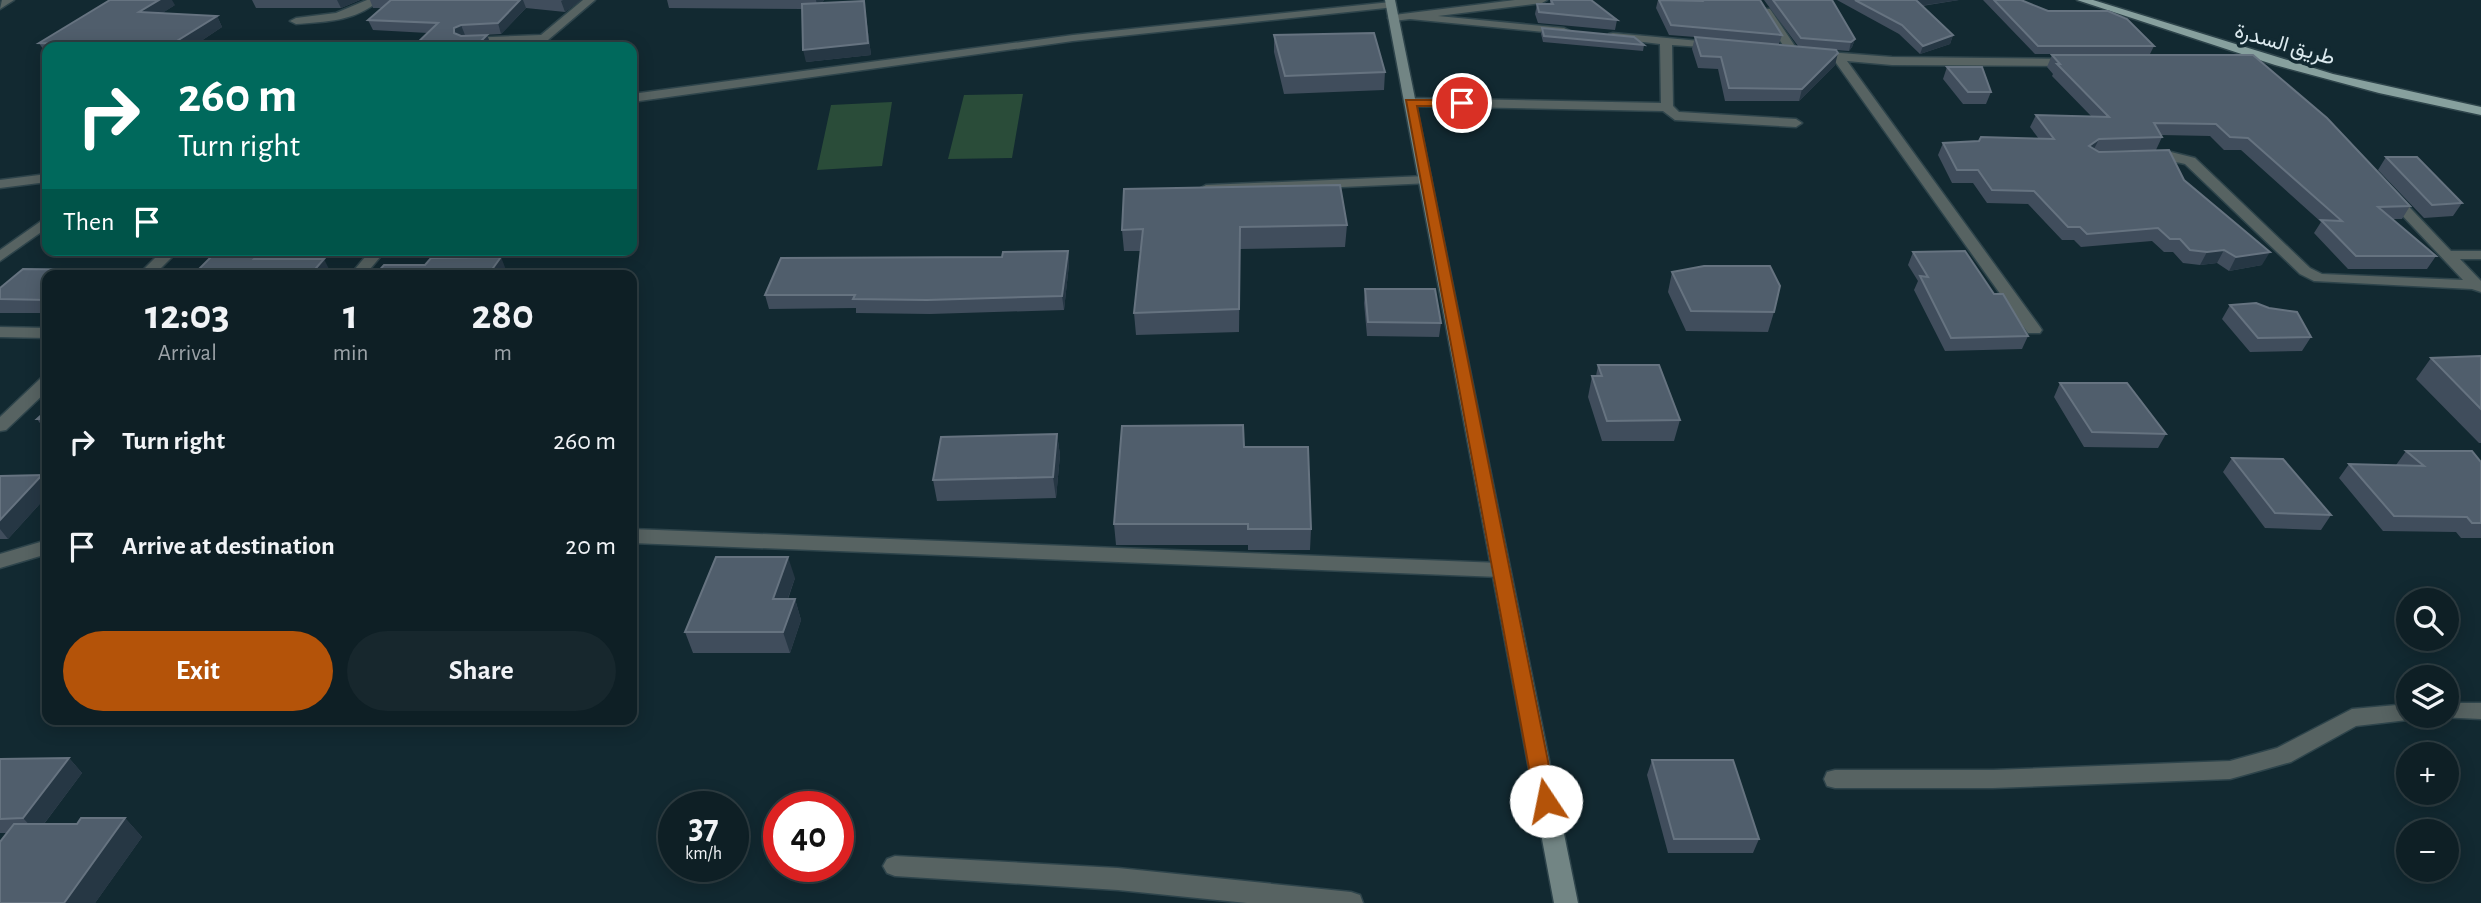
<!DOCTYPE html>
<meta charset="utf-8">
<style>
:root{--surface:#0e1f25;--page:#17272d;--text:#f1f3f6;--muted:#9ba2a7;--line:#2e3d42;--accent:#b45309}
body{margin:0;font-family:"Alegreya Sans",Vazirmatn,sans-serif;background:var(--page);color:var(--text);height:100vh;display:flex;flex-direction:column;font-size:26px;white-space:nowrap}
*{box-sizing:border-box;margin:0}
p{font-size:23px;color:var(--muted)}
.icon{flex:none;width:38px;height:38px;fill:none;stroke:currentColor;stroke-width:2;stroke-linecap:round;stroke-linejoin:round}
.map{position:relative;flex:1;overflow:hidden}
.panel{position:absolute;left:42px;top:270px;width:595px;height:455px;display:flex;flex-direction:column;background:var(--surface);border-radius:14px;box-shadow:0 4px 18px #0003,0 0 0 2px var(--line)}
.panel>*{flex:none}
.top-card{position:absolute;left:42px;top:42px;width:595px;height:214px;border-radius:14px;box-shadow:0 4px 18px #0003,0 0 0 2px var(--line);background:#00695c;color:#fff;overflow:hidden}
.fabs{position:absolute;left:2396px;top:588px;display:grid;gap:14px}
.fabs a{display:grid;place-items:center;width:63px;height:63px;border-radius:50%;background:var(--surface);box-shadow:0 4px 18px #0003,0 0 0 2px var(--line);font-size:35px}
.speed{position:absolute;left:658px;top:791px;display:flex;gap:14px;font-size:35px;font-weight:700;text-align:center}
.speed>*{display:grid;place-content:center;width:91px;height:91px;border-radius:50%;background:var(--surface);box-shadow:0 4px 18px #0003,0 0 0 2px var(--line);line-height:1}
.speed small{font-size:18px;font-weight:400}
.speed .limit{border:10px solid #d22;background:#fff;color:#111}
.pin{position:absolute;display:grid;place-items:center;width:60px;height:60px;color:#fff;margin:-30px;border:4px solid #fff;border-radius:50%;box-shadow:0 2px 7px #0007}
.me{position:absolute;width:77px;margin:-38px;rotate:349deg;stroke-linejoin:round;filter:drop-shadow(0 0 5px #0008)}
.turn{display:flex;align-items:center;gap:24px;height:147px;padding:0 21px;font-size:32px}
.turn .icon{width:91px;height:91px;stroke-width:2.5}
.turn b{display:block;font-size:49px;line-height:60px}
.then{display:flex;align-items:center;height:66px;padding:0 21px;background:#0003;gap:14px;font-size:26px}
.eta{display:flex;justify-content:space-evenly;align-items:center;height:119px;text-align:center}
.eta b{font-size:42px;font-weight:600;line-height:49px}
.primary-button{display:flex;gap:14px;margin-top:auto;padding:14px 21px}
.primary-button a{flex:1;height:80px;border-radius:42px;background:var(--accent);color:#fff;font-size:28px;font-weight:600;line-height:80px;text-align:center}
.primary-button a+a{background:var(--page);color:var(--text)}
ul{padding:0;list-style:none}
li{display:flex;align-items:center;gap:21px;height:105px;padding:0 21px}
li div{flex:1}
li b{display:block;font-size:26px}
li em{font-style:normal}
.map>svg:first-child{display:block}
.green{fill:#2a4c39}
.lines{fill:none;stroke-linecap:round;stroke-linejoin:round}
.street-casing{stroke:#2e444b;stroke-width:3}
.secondary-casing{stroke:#2e444b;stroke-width:3}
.primary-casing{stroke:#2e444b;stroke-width:3}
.street{fill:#576362;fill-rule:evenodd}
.secondary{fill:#728584;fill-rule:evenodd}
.primary{fill:#87a09e;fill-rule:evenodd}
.wall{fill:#404d5c}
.shaded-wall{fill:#263744}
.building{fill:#505e6c;stroke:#667380;stroke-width:2}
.route{fill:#b45309;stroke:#753606;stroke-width:2}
.labels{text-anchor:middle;stroke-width:7;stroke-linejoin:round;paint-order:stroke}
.far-street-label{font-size:21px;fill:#dbe9ee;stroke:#122931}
</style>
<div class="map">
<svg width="2481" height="903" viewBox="0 0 2481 903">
<rect width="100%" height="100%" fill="#122931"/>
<path class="green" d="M1023 94 1012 158 948 159 964 95Z
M892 102 882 166 817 170 831 105Z"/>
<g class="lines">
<g class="street-casing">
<path id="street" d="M14 0 0 9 2 0Z
M367 0H379C358 21 324 22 296 24L290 21 296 18 336 13Z
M583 0H595L548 40 468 44 462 41 468 38 541 35Z
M1515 0H1547L1542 3 1438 16 1564 28 1570 31 1564 34 1410 19 1394 21 1388 18 1394 15Z
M1391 2 1395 3V7L1073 41 632 102V94L1073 35Z
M1762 9H1770L1799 52 1797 54H1789L1760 11Z
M1613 33 1721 43V47L1717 48 1672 45 1673 106 1679 112 1796 119 1802 123 1796 127 1675 120 1663 111 1410 106 1404 102 1410 98 1661 103 1660 44 1609 38V34Z
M1815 51 1892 57 2074 59V65L2070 66 1892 65 1847 61 2040 327 2042 330 2040 333H2028L1834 60 1811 57 1809 55Z
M2171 152 2195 158 2310 268 2322 274 2463 280 2383 195 2390 191 2395 192 2451 251H2481V259H2460L2481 281V292L2472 289 2314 281 2300 274 2185 164C2172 160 2152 163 2141 156L2148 152Z
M47 174V182L0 188V180Z
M1426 176 1431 177V183L1206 193 1199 189 1206 185Z
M47 217V228L0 261V250Z
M163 250H179L154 275H138Z
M371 250H386L365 275H350Z
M0 327 47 328V338L0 337Z
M47 377V391L6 430 0 431V417L41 378Z
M632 529 1500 563 1507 565 1510 570 1507 575 1500 577 632 543Z
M47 540V554L0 568V554Z
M2446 703H2481V719L2438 717 2446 716Z
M2408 704V716H2417L2416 719 2356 726 2291 762 2230 779 1993 788H1835L1827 786 1824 779 1827 772 1835 770H1993L2230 761 2277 748 2352 709Z
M895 856 1118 868 1351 892 1360 895 1363 903H1247L1118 890 895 876 887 873 883 866 887 859Z"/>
</g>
<g class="secondary-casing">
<path id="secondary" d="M1385 0H1395L1578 903H1554Z"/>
</g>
<g class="primary-casing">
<path id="primary" d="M2077 0H2093L2333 74 2481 107V115L2379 93 2275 65Z"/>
</g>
<use href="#street" class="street"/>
<use href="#secondary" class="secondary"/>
<use href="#primary" class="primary"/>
</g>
<path class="wall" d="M252 0H360L341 8H256Z
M370 0H581L565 12 526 8 501 34 464 36 487 35 491 45 428 33 373 30 368 20 382 8H373Z
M667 0H824L822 3 864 1 871 55 806 62 803 9 669 8Z
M1550 0H1591L1617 20 1615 30 1538 23 1535 14 1537 4H1550Z
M1658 0 1703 1V0H1760L1782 35 1779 44 1798 46 1764 0H1832L1855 39 1852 47 1849 51 1836 50 1835 65 1799 101H1725L1718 69 1698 68 1692 49 1695 37 1669 35 1656 8Z
M1837 0H1959L1922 6 1953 35 1950 44 1920 54 1899 34Z
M1983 0H2021L2048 11 2154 46 2150 54H2035Z
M175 5 162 13 217 16 222 27 192 47H47V55L39 43Z
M1542 28 1644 45 1643 51 1543 42 1541 34Z
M1274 35 1385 72 1384 90 1284 94 1274 52Z
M2052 55H2253L2410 206 2402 219H2392L2436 256 2427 269H2348L2314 233 2321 222 2241 150H2224L2210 136 2161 135 2162 137 2156 150 2098 151 2184 180 2262 265 2229 271 2217 263 2200 265 2183 263 2173 252H2164L2152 241 2081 247 2074 240H2062L2028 204 1987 203 1973 183H1952L1938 155 1943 143 2039 139 2030 127 2036 115 2091 116 2052 76 2053 74 2047 67Z
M1947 67 1991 92 1986 104H1963L1943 79Z
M2386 157 2462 203 2453 216 2424 218 2378 170Z
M1347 225 1345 247 1240 249 1239 332 1136 335 1134 313 1141 251H1124L1122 230Z
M1068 251 1069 264 1064 310 930 314 856 313V308L769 309 765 295 1002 257Z
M1913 252 1994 294 2028 336 2022 349 1945 351 1914 290 1918 281 1908 265Z
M23 269 108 270 112 275H47V313H0V288Z
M1672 272 1774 312 1768 332 1686 331 1668 292Z
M1365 289 1441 323 1439 337 1367 336 1364 303Z
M2230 305 2311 337 2302 351 2250 352 2222 319Z
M2481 356V443H2479L2416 379 2431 358Z
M1598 365 1680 420 1674 441H1602L1588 397 1592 376H1596Z
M2060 383 2166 434 2158 448 2084 447 2054 397Z
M47 410V433L37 419Z
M1057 434 1060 455 1056 498 937 501 933 480Z
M1244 447 1311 529 1310 550H1248V545H1116L1114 524Z
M2406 451 2481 462V538H2461L2456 532 2383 531 2339 478 2349 464 2396 465Z
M2232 458 2331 515 2321 530 2265 528 2223 472Z
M0 476 47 482V496L8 539H0Z
M795 578 788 599H795L801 620 790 653H693L685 632Z
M69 758 82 773 44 824H77L125 818 142 837 95 903H0L7 833H0V759Z
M1652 760 1759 839 1753 853H1668L1647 775Z"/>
<path class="shaded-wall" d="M159 0H172L175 5 146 24 139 12Z
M337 0H360L341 8Z
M520 0H523L526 8 501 34 498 23Z
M563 0H581L565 12 561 1Z
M816 0H824L818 9Z
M1915 0H1959L1912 7Z
M864 1 871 55 806 62 803 50Z
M217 16 222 27 192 47H167Z
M461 25 465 35 458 39 454 33V28Z
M487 35 491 45 489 47H475Z
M1953 35 1950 44 1920 54 1923 46Z
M1855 39 1852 47 1849 51 1851 42Z
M1838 53 1835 65 1799 101 1802 89Z
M2099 139 2093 151 2089 146Z
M263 250H283L262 273 254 259Z
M2224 250 2217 263 2200 265 2207 252Z
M1068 251 1069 264 1064 310 1062 296Z
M2270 252 2262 265 2229 271 2236 257Z
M501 257 508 275H488Z
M324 259 331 273 329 275H310Z
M108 270 112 275H103Z
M1057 434 1060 455 1056 498 1053 477Z
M42 475 47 482V496L8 539 0 529V520Z
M788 557 795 578 780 620 773 599Z
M795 599 801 620 790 653 783 632Z
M69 758 82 773 37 833 23 818Z
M125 818 142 837 95 903H64Z"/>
<path class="building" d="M110 0H159L139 12 217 16 167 47 39 43Z
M391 0H520L498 23 461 25 454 28V33L461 36 487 35 475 47H413L438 23 368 20Z
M1551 0H1591L1617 20 1539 12 1537 4H1553Z
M1659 0 1703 1 1704 0H1760L1782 35 1671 25Z
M1773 0H1832L1855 39 1851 42 1801 38Z
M1855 0H1916L1953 35 1923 46 1902 25Z
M1994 0H2021L2048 11H2108L2127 19 2154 46H2038Z
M864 1 868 43 803 50 802 4Z
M1542 28 1634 37 1644 45 1544 36Z
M1374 33 1385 72 1285 76 1274 35Z
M1695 37 1836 50 1838 53 1802 89 1729 88 1721 57 1701 56Z
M2052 55H2253L2327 118 2410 206 2378 207 2436 256H2356L2321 220 2342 221 2248 138 2230 137 2216 124 2154 123 2162 137 2099 139 2089 146 2099 152 2169 150 2184 180 2270 252 2236 257 2224 250 2207 252 2190 250 2180 239H2170L2158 228 2087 234 2080 227H2068L2034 191 1992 190 1978 170H1957L1943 143 1979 141 1981 137 2054 139 2036 115 2109 117 2057 64H2060Z
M1947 67H1982L1991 92H1968Z
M2386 157H2417L2462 203 2432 205Z
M1340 185 1347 225 1240 227 1239 309 1134 313 1143 229 1122 230 1124 189Z
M218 250H263L254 259H324L310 275H193Z
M1068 251 1062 296 927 300 853 299 855 295H765L781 258 1002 257 1003 252Z
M1965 251 1994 294H2003L2028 336 1951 338 1920 276 1928 277 1913 252Z
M501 257 488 275H375L384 265H425L431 258Z
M1704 266H1770L1780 286 1774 312 1691 311 1672 272Z
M23 269 108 270 103 275H47V300L0 299V288Z
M1365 289H1435L1441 323 1368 322Z
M2256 303 2269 308 2297 312 2311 337 2258 338 2230 305Z
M2481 356V409L2431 358Z
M1598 365H1659L1680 420 1607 421 1592 376H1602Z
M2060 383H2127L2166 434 2092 432Z
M47 410V419H37Z
M1243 425 1244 447H1308L1311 529H1248V524H1114L1122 426Z
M1057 434 1053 477 933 480 941 437Z
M2406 451H2472L2481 462V523H2472L2467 517 2394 516 2349 464 2424 466Z
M2232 458 2283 459 2331 515 2275 513Z
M42 475 0 520V476Z
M716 557H788L773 599H795L783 632H685Z
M69 758 23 818 0 819V759Z
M1652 760H1733L1759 839H1674Z
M81 818H125L64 903H0V842L14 824H77Z"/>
<path class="route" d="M1406 100H1462L1467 103 1462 106H1417L1556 801 1553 807 1546 809 1538 807 1535 801Z"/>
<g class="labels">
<g class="far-street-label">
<text transform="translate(2285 44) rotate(16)" y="7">طريق السدرة</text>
</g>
</g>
</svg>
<div class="fabs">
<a><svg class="icon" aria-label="search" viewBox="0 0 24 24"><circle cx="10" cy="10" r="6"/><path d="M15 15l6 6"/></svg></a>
<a><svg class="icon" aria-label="layers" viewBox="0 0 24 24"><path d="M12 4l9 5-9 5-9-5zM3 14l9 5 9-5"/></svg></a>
<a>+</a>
<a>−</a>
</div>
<div class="speed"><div>37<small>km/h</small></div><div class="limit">40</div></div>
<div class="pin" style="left:1462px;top:103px;background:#d93025"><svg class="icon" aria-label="arrive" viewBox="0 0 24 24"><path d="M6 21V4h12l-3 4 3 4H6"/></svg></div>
<svg class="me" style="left:1546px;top:801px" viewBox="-20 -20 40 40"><circle r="19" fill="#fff"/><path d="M0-13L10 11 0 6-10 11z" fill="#b45309"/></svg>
<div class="top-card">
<div class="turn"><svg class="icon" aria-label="right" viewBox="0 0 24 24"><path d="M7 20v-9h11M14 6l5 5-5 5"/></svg><div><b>260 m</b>Turn right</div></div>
<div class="then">Then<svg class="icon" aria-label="arrive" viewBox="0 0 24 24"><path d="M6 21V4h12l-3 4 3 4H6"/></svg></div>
</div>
<section class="panel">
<div class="eta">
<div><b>12:03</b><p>Arrival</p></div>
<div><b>1</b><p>min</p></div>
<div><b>280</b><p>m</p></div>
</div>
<ul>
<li><svg class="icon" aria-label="right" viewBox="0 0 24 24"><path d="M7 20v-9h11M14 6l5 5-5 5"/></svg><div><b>Turn right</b></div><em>260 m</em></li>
<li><svg class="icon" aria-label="arrive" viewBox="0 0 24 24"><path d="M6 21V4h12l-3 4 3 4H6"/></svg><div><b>Arrive at destination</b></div><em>20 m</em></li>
</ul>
<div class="primary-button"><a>Exit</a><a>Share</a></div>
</section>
</div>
